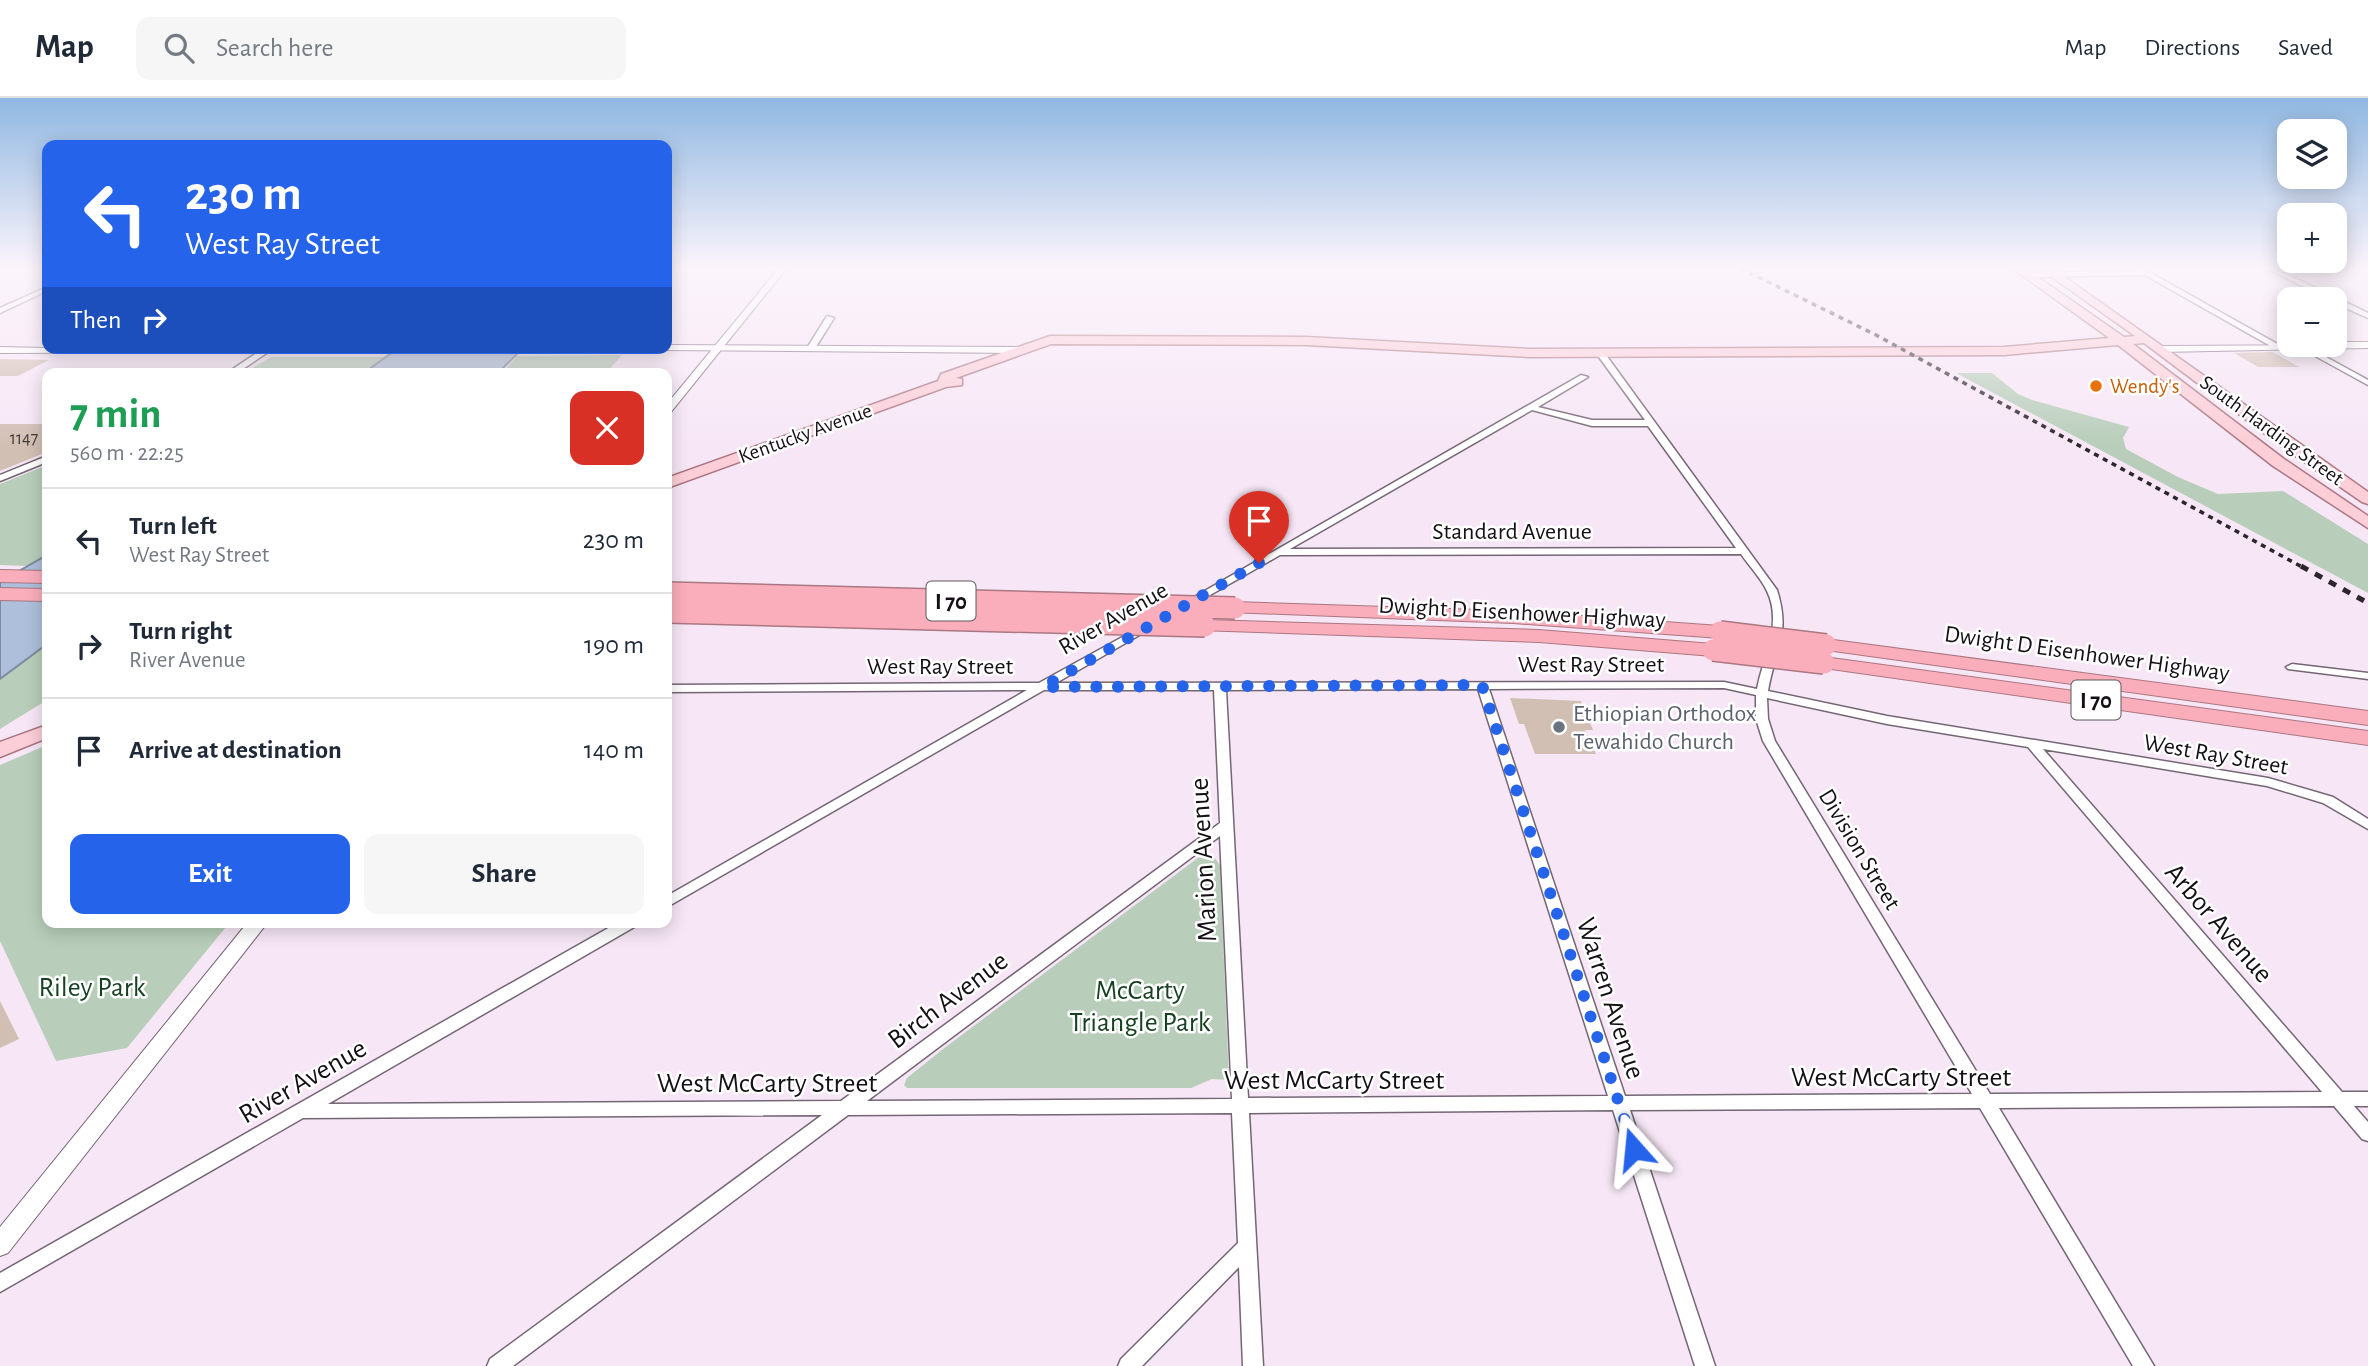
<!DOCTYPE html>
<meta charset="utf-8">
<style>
:root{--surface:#fff;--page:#f6f6f7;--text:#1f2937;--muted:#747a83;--line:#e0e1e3;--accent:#2563eb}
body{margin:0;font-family:"Alegreya Sans",sans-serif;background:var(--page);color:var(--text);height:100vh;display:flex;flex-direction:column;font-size:26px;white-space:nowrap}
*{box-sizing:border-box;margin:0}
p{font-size:23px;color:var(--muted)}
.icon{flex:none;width:38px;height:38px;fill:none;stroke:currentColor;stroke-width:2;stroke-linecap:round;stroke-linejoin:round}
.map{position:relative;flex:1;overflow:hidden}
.details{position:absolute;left:42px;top:270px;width:630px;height:560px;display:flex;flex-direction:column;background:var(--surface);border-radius:14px;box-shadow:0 4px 18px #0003}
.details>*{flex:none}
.banner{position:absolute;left:42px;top:42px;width:630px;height:214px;border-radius:14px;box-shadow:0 4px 18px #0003;background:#2563eb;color:#fff;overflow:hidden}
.fabs{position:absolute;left:2277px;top:21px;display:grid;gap:14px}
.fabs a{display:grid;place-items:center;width:70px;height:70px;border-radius:14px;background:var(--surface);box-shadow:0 4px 18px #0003;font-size:35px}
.pin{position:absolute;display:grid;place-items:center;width:60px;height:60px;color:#fff;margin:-72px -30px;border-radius:50% 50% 50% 0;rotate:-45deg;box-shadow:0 0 7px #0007}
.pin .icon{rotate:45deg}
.me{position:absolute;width:77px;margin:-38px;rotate:342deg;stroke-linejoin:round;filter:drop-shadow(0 0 5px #0008)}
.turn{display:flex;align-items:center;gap:24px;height:147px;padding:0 28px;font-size:32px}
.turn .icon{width:91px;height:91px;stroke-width:2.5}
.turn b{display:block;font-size:49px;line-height:60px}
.then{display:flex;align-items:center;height:66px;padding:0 28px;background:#0003;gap:14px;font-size:26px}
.round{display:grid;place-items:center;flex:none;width:74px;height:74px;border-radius:14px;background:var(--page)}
.headline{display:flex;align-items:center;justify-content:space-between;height:119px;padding:0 28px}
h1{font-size:42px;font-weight:700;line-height:52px;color:#1e9e55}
.primary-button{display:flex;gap:14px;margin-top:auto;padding:14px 28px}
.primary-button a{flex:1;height:80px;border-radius:14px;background:var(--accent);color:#fff;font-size:28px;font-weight:700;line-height:80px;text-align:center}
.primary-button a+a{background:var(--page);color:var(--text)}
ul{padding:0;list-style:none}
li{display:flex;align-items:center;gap:21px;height:105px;padding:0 28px;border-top:2px solid var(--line)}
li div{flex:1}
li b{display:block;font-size:26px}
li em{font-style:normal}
header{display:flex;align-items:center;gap:42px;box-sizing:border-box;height:98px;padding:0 35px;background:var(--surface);border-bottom:2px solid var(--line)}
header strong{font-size:33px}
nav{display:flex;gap:38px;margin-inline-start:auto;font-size:24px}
.search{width:490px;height:63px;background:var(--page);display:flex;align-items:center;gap:18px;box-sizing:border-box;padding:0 24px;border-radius:14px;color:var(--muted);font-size:26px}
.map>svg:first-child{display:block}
.green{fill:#b8ceba}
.water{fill:#adbfda;stroke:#7f8a9f;stroke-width:2}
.building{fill:#d2bfb4}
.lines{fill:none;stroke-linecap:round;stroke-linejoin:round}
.minor-casing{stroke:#746674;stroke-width:3}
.tertiary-casing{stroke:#746674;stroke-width:2}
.secondary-casing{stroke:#746674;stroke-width:2}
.primary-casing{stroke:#aa7782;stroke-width:3}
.motorway-casing{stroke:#aa7782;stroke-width:2}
.minor{fill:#fff;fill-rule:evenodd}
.tertiary{fill:#fff;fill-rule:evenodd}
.secondary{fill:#fff;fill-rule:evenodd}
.primary{fill:#fcced7;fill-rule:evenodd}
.motorway{fill:#faaebc;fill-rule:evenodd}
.rail-far1{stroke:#2c262c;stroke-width:3.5;stroke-dasharray:5 5;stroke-linecap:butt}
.rail{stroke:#2c262c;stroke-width:5;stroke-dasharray:8 8;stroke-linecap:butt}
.motorway-bridge-casing{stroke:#aa7782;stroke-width:24;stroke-linecap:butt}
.motorway-bridge{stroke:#faaebc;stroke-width:21}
.route{stroke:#2563eb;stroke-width:12;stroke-dasharray:0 21.6}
.food-dot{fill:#e8710a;stroke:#fff;stroke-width:2.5}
.worship-dot{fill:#6b7280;stroke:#fff;stroke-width:2.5}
.labels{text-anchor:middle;stroke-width:5;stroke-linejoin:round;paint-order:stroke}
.far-number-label{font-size:18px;fill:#443c3d}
.far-food-label{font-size:21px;fill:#c56008;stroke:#fff;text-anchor:start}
.far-street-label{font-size:21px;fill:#151015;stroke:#fff}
.shield{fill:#fff;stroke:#5b585b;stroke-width:2}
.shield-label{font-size:23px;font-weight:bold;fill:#151015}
.street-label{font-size:24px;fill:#151015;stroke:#fff}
.worship-label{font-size:24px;fill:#5b616d;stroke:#fff;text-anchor:start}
.near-street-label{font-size:28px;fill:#151015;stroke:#fff}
.near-park-label{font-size:28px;fill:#174221;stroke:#fff}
</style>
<header>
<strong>Map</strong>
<div class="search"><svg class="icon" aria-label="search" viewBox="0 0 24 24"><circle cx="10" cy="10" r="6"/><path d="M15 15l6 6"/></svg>Search here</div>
<nav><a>Map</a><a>Directions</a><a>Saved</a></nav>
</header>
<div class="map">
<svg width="2368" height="1268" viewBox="0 0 2368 1268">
<rect width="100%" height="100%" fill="#f7e7f6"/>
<path class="green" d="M622 257 606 275H502L517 258Z
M271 259H387L364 275H244Z
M1956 275H1992L2018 296 2032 302 2129 329 2123 340 2126 351 2178 379 2218 396 2283 393 2368 446V495Z
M47 367V457L28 468 0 467V386Z
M47 546V602L0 631V581Z
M47 647V824H230L127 950 56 963 0 843V667Z
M1199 759H1214L1220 767 1229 982 1212 981 1191 990H907L904 987 907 980 943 951Z"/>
<path class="water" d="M398 250H523L498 275H364Z
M47 457V546L0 581V484Z"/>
<path class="building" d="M2273 254 2299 269H2258L2234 255Z
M0 261 49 262 18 278H0Z
M0 326H47V354L0 373Z
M1510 600 1581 603 1593 632H1585L1596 656H1535L1524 626H1519Z
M0 903 19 941 0 950Z"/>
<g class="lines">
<g class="minor-casing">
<path id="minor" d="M2134 170H2142L2149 174 2281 248 2274 250 2145 177 2028 179 2025 177 2028 175 2138 173Z
M2266 170H2274L2368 215V220L2334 205V201H2328Z
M47 189V193L0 215V210Z
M827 218 834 220 814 252H808L807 250Z
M2283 237 2289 238V243L2283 241Z
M2295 247H2304L2368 282V287Z
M264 250H274L237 275H227Z
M1597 253H1603L1777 492C1791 537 1775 551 1768 593L1887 618 2268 680 2333 699 2368 721V731L2323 705 2267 688 2043 651 2342 994H2368V1008H2354L2368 1024V1043L2362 1041 2334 1008 1999 1010 2154 1268H2133L1980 1010 1630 1012 1715 1268H1695L1613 1012 1249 1015 1263 1268H1243L1239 1169 1142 1268H1118L1121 1261 1238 1145 1232 1015 848 1017 513 1268H487L490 1261 822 1017 303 1020 0 1194V1175L619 824H638L636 828 328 1006 841 1003 1220 725 1214 592H1044L667 809V798L1027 592 667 594V587L1039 585 1146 526 1151 529 1150 531 1056 585 1724 584 1757 591C1763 558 1783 526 1767 493 1761 480 1749 468 1741 456L1280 457 1191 508 1187 509 1182 506 1581 277 1588 279 1538 309 1592 322H1645L1596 255ZM1532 312 1592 328H1648L1736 450 1290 451ZM1724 590 1756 597V621L1763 643 1972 996 1625 998 1489 591ZM1478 591 1608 998 1248 1000 1226 592ZM1767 600 1887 626 2028 649 2322 994 1990 996 1775 643 1768 621ZM1220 738 1232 1001 867 1003Z
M47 358V364L0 383V377Z
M2292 566 2368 575V581L2288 571 2286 569Z"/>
</g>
<g class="tertiary-casing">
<path id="tertiary" d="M779 170H787L671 314 667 315V306Z
M248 824H268L8 1155 0 1158V1129Z"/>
</g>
<g class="secondary-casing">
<path id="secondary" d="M2334 244H2368V250L2161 254 2156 251 2161 248 2334 247Z
M667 247 1022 249 1027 252 1022 255 663 252 662 250H667Z
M0 249 47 250H642L637 253 0 255Z"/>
</g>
<g class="primary-casing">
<path id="primary" d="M2012 170H2025L2124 239 2135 238 2039 170H2052L2368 394V406L2362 404 2281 348 2144 245 2133 246 2284 361 2368 418V430L2273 368 2118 247 2004 257 1529 259 1306 247 1051 246 956 280 962 281V287L946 289 667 390V380L938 283 941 276 1050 238 1306 239 1529 251 2004 249 2109 240Z
M47 627V640L0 659V644Z"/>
</g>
<g class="motorway-casing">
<path id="motorway" d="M0 472 47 473V485L0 484Z
M0 490 47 491V503L0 502Z
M1235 504 1513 513 1720 528 1730 534 1720 540 1513 525 1228 514 1225 510 1228 506Z
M1205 522 1539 532 1713 546 1723 552 1713 558 1539 544 1198 532 1195 528Z
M1826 541 2368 613V627L1819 551 1816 547 1819 543Z
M1824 559 2368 633V647L1817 569 1813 565 1817 561Z"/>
</g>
<use href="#minor" class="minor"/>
<use href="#tertiary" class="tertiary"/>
<use href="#secondary" class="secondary"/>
<use href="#primary" class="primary"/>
<use href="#motorway" class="motorway"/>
<path class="rail-far1" d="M1740 170 1876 237 2304 470"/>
<path class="rail" d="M2301 468 2368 505"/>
<g class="motorway-bridge-casing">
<path id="motorway-bridge" d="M667 495 1235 510
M667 514 1205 528
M1720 534 1826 547
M1713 552 1824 565"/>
</g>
<use href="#motorway-bridge" class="motorway-bridge"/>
</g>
<linearGradient id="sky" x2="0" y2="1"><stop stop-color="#90b8e2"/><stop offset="0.49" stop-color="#fbf4fb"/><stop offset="1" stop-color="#fbf4fb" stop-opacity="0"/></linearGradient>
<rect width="2368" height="347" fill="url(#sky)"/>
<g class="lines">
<path class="route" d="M1259 465 1043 589 1482 587 1634 1051"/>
</g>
<circle class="food-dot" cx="2096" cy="288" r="7"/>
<circle class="worship-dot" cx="1559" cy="629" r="7"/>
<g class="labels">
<g class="far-number-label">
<text x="24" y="346">1147</text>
</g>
<g class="far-food-label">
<text x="2110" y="295">Wendy's</text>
</g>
<g class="far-street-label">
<text transform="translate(2272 332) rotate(36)" y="7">South Harding Street</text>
<text transform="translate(805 335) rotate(-20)" y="7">Kentucky Avenue</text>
</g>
<g class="shield">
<rect x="926.5" y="483.5" width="49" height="39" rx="5"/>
<rect x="2071.5" y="582.5" width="49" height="39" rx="5"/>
</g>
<g class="shield-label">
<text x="951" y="511">I 70</text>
<text x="2096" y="610">I 70</text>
</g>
<g class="street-label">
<text x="1512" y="441">Standard Avenue</text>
<text transform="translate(1522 514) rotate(3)" y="8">Dwight D Eisenhower Highway</text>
<text transform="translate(1113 520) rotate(-30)" y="8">River Avenue</text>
<text transform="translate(2087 555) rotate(8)" y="8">Dwight D Eisenhower Highway</text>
<text x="1591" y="574">West Ray Street</text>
<text x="940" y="576">West Ray Street</text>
<text transform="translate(2216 656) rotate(10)" y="8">West Ray Street</text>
<text transform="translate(1860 751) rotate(59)" y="8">Division Street</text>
</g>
<g class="worship-label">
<text x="1573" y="623">Ethiopian Orthodox<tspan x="1573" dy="28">Tewahido Church</tspan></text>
</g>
<g class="near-street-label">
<text transform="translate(1202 762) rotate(-93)" y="10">Marion Avenue</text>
<text transform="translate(2220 824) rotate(49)" y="10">Arbor Avenue</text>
<text transform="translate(1612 900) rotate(72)" y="10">Warren Avenue</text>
<text transform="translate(947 901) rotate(-37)" y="10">Birch Avenue</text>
<text x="1901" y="988">West McCarty Street</text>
<text x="1334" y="991">West McCarty Street</text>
<text transform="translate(302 982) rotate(-30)" y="10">River Avenue</text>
<text x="767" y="994">West McCarty Street</text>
</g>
<g class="near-park-label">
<text x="92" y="898">Riley Park</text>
<text x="1140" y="901">McCarty<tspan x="1140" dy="32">Triangle Park</tspan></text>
</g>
</g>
</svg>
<div class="fabs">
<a><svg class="icon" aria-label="layers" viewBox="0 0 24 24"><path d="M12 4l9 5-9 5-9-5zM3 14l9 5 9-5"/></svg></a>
<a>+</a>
<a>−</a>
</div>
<div class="pin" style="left:1259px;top:465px;background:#d93025"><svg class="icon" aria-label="arrive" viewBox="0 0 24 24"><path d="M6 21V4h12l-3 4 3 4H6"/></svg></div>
<svg class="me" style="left:1634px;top:1051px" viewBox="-20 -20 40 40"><path d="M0-17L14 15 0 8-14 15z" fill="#2563eb" stroke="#fff" stroke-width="4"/></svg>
<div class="banner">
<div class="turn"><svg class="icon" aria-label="left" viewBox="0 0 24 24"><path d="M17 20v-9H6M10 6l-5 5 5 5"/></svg><div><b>230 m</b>West Ray Street</div></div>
<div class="then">Then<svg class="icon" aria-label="right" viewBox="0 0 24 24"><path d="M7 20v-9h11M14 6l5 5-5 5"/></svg></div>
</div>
<section class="details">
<div class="headline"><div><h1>7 min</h1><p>560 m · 22:25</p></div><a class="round" style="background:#d93025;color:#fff"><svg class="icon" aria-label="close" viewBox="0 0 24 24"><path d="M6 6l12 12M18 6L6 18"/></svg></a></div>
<ul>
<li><svg class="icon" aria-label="left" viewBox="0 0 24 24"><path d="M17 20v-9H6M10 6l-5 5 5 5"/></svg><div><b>Turn left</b><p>West Ray Street</p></div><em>230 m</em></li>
<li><svg class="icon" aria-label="right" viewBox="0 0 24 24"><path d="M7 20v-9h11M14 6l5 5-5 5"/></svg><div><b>Turn right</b><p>River Avenue</p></div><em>190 m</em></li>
<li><svg class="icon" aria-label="arrive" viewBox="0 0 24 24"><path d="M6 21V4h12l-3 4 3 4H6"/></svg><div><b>Arrive at destination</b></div><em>140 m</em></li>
</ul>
<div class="primary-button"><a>Exit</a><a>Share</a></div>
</section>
</div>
